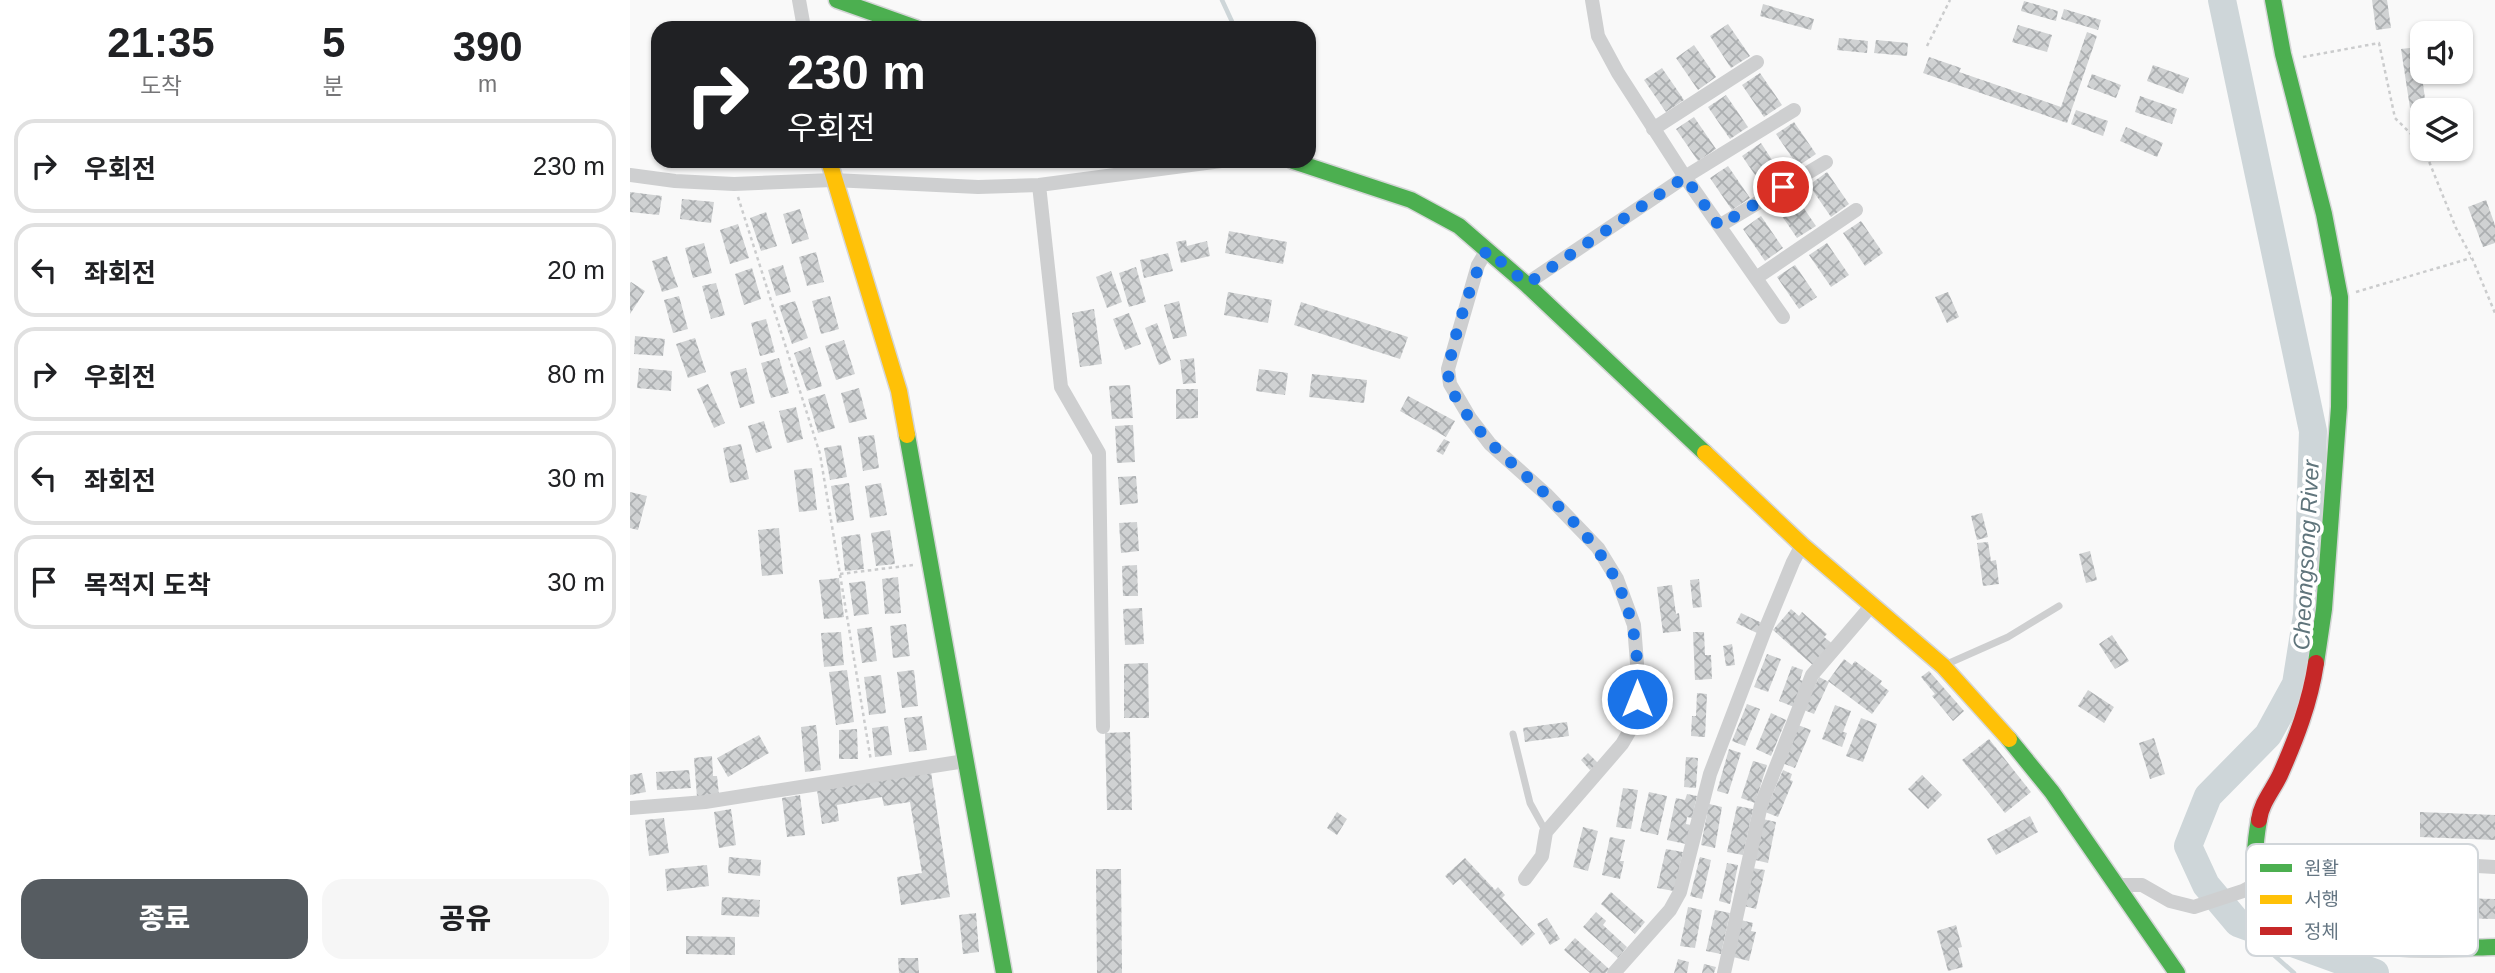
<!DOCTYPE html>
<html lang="ko">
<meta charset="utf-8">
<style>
:root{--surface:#fff;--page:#f6f6f6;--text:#202124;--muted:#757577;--line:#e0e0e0;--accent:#565c61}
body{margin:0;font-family:Arial,"Noto Sans KR",sans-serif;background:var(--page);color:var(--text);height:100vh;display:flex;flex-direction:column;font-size:26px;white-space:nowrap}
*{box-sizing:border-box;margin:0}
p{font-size:23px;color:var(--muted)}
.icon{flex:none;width:38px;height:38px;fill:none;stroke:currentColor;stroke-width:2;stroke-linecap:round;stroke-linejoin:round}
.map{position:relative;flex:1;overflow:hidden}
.sheet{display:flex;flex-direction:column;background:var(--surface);width:630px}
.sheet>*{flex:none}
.banner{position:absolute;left:21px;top:21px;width:665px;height:147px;border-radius:21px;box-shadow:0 2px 5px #0004;background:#202124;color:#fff;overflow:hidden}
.controls{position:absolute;left:1780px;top:21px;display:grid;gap:14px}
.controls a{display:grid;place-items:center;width:63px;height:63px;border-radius:14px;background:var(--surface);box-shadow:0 2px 5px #0004;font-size:35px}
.pin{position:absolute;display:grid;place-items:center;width:60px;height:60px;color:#fff;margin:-30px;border:4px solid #fff;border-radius:50%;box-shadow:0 2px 7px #0007}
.me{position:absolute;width:77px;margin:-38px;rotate:0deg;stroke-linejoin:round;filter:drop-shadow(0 0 5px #0008)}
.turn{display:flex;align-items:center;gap:24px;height:147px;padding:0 21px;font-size:32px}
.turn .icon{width:91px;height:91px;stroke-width:2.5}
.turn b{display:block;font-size:49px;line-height:60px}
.eta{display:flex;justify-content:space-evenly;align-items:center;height:119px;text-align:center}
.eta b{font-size:42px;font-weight:800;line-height:49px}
.button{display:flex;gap:14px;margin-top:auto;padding:14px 21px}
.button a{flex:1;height:80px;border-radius:21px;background:var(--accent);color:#fff;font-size:28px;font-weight:800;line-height:80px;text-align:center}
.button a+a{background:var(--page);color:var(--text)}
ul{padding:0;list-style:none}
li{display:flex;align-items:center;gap:21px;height:94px;margin:0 14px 10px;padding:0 7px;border:4px solid var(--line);border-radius:21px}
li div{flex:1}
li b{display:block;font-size:26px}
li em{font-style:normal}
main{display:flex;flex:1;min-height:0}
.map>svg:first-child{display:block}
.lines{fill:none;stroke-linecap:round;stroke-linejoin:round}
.stream{stroke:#ced6d9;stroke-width:4.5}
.river{stroke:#ced6d9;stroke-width:28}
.building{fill:url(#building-cross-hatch)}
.fast-casing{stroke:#d5d6d7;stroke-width:19}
.slow-casing{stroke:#d5d6d7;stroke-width:19}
.jam-casing{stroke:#d5d6d7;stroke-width:19}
.path{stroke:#cbcccd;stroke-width:2.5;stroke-dasharray:3.5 3.5;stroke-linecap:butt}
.lane{stroke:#cecfd0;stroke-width:7}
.street{stroke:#cecfd0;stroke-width:14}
.fast{stroke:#4caf50;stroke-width:16}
.slow{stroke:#ffc107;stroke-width:16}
.jam{stroke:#c62828;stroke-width:16}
.route{stroke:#1a73e8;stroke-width:12;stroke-dasharray:0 21.6}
.labels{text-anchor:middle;stroke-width:7;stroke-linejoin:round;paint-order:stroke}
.water-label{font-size:23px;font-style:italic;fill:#60757c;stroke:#fff}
.key{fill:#fff;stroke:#d1d6da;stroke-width:2}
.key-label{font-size:19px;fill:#657683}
</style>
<main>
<section class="sheet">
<div class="eta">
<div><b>21:35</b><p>도착</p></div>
<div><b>5</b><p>분</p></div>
<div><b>390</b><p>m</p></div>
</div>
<ul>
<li><svg class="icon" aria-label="right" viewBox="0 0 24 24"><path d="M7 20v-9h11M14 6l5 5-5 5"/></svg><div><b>우회전</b></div><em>230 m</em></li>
<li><svg class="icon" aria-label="left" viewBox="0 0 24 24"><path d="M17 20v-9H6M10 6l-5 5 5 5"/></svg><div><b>좌회전</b></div><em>20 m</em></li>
<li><svg class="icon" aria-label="right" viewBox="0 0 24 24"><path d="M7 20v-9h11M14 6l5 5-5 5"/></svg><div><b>우회전</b></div><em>80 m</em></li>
<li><svg class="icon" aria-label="left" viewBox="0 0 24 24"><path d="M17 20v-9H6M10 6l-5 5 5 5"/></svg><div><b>좌회전</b></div><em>30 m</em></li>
<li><svg class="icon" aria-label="arrive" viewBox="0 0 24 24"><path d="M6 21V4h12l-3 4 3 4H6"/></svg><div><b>목적지 도착</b></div><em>30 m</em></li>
</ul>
<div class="button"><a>종료</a><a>공유</a></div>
</section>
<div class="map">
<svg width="1865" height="973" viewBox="0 0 1865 973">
<defs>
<pattern id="building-cross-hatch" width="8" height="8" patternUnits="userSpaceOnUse" patternTransform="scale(1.75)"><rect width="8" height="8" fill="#d0d2d3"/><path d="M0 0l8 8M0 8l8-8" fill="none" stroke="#acafb1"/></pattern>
</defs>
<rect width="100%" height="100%" fill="#f9f9f9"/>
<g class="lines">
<path class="stream" d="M592 0 605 28
M1608 923 1664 973"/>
<path class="river" d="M1592 0 1683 431 1677 615 1666 684 1638 735 1578 796 1558 846 1576 885 1608 923 1745 973"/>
</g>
<path class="building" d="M1742 0H1757L1761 28 1746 30Z
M1394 1 1428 11 1426 21 1391 11Z
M1133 4 1184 19 1181 30 1130 16Z
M1434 9 1471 20 1468 30 1431 19Z
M1098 24 1120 56 1101 68 1080 36Z
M1388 25 1422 35 1417 52 1382 42Z
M1457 32 1467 36 1437 123 1293 73 1299 57 1331 68 1329 72 1431 107Z
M1209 38 1238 41 1237 53 1207 50Z
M1246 40 1278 43 1277 56 1244 53Z
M1064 45 1086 77 1068 90 1046 58Z
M1788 47 1796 106 1780 108 1771 49Z
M1523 65 1559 78 1553 94 1517 81Z
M1032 68 1054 100 1036 112 1014 80Z
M1130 73 1152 105 1134 117 1112 85Z
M1462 74 1491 85 1486 98 1457 87Z
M1096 95 1118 127 1100 139 1078 107Z
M1510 96 1547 109 1542 124 1505 112Z
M1446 110 1478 121 1473 136 1441 124Z
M1064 117 1086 149 1068 161 1046 129Z
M1164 122 1186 154 1168 166 1146 134Z
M1496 127 1533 143 1527 157 1490 141Z
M1131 143 1152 175 1134 188 1112 156Z
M1098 166 1120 198 1102 210 1080 178Z
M1197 172 1219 204 1201 217 1179 185Z
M0 192 32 196 29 215 0 212Z
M1164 194 1186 226 1167 238 1145 206Z
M52 199 84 202 81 223 50 219Z
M1856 200 1865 225V243L1853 247 1838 207Z
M170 209 179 239 162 244 153 214Z
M136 212 147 246 131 251 120 218Z
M1131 216 1153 248 1135 261 1113 229Z
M1231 221 1253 253 1235 266 1213 233Z
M108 224 119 258 100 264 90 230Z
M599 231 657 242 653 264 595 253Z
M556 240 557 246 577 241 580 256 551 263 546 242Z
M74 243 82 273 63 278 55 248Z
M1197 243 1219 275 1201 287 1179 255Z
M186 252 194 282 177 286 169 257Z
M538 253 543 271 514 278 510 260Z
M37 256 48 287 32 292 22 261Z
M153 265 161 292 146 296 138 270Z
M1165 265 1187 297 1169 309 1147 277Z
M506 267 516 302 499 307 489 273Z
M122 268 131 299 114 305 105 274Z
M481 271 492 302 477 308 466 277Z
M1 282 15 291 0 314V283Z
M86 283 95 315 81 319 72 286Z
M598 292 642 300 638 323 594 315Z
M1318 292 1329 317 1317 323 1305 297Z
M49 296 58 329 43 333 34 300Z
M200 296 209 329 191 334 182 301Z
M165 301 178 338 162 344 149 306Z
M549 301 557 336 543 339 534 305Z
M671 302 778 337 770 359 664 325Z
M464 309 472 364 450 367 442 313Z
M499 313 511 344 495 350 483 319Z
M136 319 145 352 130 356 121 323Z
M527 323 541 360 529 365 515 328Z
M5 336 35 339 33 356 4 354Z
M65 338 76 372 58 378 46 344Z
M214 340 225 374 206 380 195 346Z
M180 347 192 386 177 391 164 353Z
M149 358 159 393 141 398 131 363Z
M564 358 566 383 553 384 550 360Z
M9 368 42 371 41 391 7 388Z
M116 368 125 403 110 408 100 372Z
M629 369 658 373 655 395 626 391Z
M682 374 737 380 734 403 679 397Z
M78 384 95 423 84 428 67 389Z
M500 385 503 418 482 419 479 386Z
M229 388 237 419 219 423 211 393Z
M546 389H568V418L546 419Z
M195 394 205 428 188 433 178 399Z
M778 396 825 421 816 437 770 411Z
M166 407 173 439 157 443 149 411Z
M134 421 142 448 126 453 118 426Z
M503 425 505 462 487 463 485 426Z
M244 435 249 468 233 471 228 437Z
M814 439 820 442 813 455 806 451Z
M111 444 119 479 100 483 93 448Z
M211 445 217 477 200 480 194 448Z
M182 468 187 510 169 512 164 470Z
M506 476 508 503 490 505 488 477Z
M219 483 224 520 207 523 201 486Z
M251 483 257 515 240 518 235 486Z
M0 492 17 496 8 530 0 528Z
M1352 513 1358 537 1347 540 1341 516Z
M507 522 509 551 491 553 489 523Z
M149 528 153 574 132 576 128 530Z
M260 530 265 564 246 566 241 533Z
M230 534 234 569 215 571 211 537Z
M1358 542 1361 561 1366 560 1369 584 1353 586 1347 543Z
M1460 551 1467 580 1456 583 1449 554Z
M507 565 508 596H493L492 566Z
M268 577 271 613 255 614 252 579Z
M209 578 214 617 194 619 189 580Z
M1069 579 1072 607 1063 608 1060 580Z
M235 581 239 614 224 616 219 583Z
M1042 585 1046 614 1049 613 1051 631 1033 633 1027 587Z
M512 608 514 644 495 645 493 609Z
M1161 609 1169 616 1172 612 1197 634 1194 637 1204 645 1185 667 1143 630Z
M1111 613 1132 623 1127 633 1106 623Z
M276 624 280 656 263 658 260 626Z
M242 627 247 661 232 663 227 629Z
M211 632 214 665 194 667 191 633Z
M1063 632H1074L1075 655H1081L1082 679 1065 680Z
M1482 635 1499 661 1485 669 1469 644Z
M1102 644 1105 665 1096 666 1093 646Z
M1137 654 1151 659 1138 692 1124 687Z
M1214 659 1222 665 1225 661 1252 681 1250 684 1259 691 1242 714 1198 681Z
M518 663 519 718H494V664Z
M1162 666 1173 670 1170 680 1173 681 1164 707 1149 701Z
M217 670 224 722 206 725 199 672Z
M284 670 288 706 272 708 267 672Z
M1299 671 1334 711 1323 721 1302 696 1305 694 1291 677Z
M251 675 256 713 239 715 234 677Z
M1189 677 1199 682 1184 714 1174 710Z
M1458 690 1484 707 1474 723 1448 706Z
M1067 693 1077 694 1075 737 1061 736 1062 716H1066Z
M1117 704 1130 709 1115 746 1102 741Z
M1205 705 1221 711 1213 732 1217 733 1212 747 1192 739Z
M1141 713 1156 720 1141 756 1126 749Z
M292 716 297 750 279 752 274 718Z
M1231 718 1247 724 1233 762 1216 756Z
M937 722 939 736 895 742 893 728Z
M186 725 191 770 175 772 171 727Z
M1168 725 1181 730 1165 768 1152 763Z
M258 726 262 755 245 757 242 728Z
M227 729 228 759H209V730Z
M500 732 502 810H477L475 733Z
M129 735 139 753 98 777 87 758Z
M1524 738 1535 774 1520 779 1509 743Z
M1359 739 1401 792 1375 813 1332 760Z
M1099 749 1111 753 1098 794 1087 791Z
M958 753 968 763 960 770 951 760Z
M82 756 83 776H87L89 795 67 797 64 758Z
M1056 757 1068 758 1066 788 1054 787Z
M1123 761 1137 765 1125 803 1111 798Z
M59 770 61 788 27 790 26 772Z
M1153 770 1162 774 1160 780 1163 781 1148 817 1135 812Z
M301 772 320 897 271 905 267 877 292 873 280 802 254 806 252 797 207 805 209 821 192 824 187 790Z
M12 773 16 792 0 795V775Z
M1292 775 1312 795 1298 809 1278 789Z
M993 788 1008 790 1001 829 986 827Z
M1019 792 1037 796 1028 835 1010 831Z
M1057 794 1067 796 1062 818 1057 817 1056 824 1061 825 1056 844 1037 840 1046 798 1055 800Z
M170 795 175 835 157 837 152 798Z
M1079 804 1092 807 1085 848 1071 845Z
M1107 806 1123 809 1113 855 1097 852Z
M101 809 106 845 89 848 84 812Z
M707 812 717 819 707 835 697 828Z
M1790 812 1865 815V840L1790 837Z
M1400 816 1408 832 1366 855 1357 839Z
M34 818 39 853 19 856 15 820Z
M1133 819 1146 822 1138 863 1125 860Z
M953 827 968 831 958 871 943 867Z
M980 837 995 840 990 861H994L990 879 972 875Z
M1036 849 1053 852 1044 891 1027 888Z
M99 857 131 860 130 876 98 873Z
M1070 857 1081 860 1072 899 1060 896Z
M835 858 865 890 868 887 875 895 872 898 905 934 892 946 830 879 823 885 815 876Z
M1097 863 1108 865 1100 904 1089 901Z
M77 865 79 886 37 891 35 869Z
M1122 868 1135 870 1126 909 1114 906Z
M466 869H491L492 973H467Z
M981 892 1015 922 1005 934 971 904Z
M92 897 130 900 129 917 91 915Z
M1786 897 1865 899V919L1785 917Z
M1058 907 1072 910 1065 948 1050 946Z
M1085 910 1100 913 1091 954 1076 951Z
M966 912 976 921 973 925 997 947 988 958 953 927Z
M346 913 349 952 333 954 329 915Z
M917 918 930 939 920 945 907 924Z
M1111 920 1123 923 1121 931 1126 932 1119 961 1103 957Z
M1326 925 1332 947 1328 948 1333 967 1318 971 1307 931Z
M56 936 105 937V955L56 954Z
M945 938 979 969 976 973H960L934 950Z
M268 958H288L289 973H269Z
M1048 959 1059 962 1057 973H1044Z
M1074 964 1086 967 1084 973H1072Z"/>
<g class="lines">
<g class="fast-casing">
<path id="fast" d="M207 0 286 28
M1643 0 1653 54 1694 214 1710 297 1709 407 1694 609 1686 663
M663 161 781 200 829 226 896 284 1075 453
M277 435 374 973
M1379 739 1422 792 1547 973
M1629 820C1626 837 1621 867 1631 883 1636 890 1645 896 1650 902 1708 957 1792 949 1865 947"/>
</g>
<g class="slow-casing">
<path id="slow" d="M199 161 269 391 277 435
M1075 453 1172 545 1313 666 1379 739"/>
</g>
<g class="jam-casing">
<path id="jam" d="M1629 820C1631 803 1643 790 1650 775 1666 739 1680 703 1686 663"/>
</g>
<path class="path" d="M1297 46 1320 0
M1673 57 1749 43 1765 118 1792 145
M1794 149 1826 228 1842 258 1865 313
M108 197 190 454 241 761
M1726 292 1841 258
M210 574 283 565"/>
<path class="lane" d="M1317 664 1378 637 1429 606
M883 734 900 803 916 832"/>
<path class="street" d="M169 0 174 28
M962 0 968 36 988 73 1055 177 1153 317
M1023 129 1127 62
M0 175 45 181 104 184 203 180 348 187 409 185 591 161
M409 185 431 387 469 453 473 727
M1089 226 1196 162
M857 250 848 265 818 369 820 384 840 418 860 444 917 495 968 548 987 579 1004 625 1008 676 1005 722 992 744 916 832 912 856 895 879
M1126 278 1226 210
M896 284 1055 177 1164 110
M0 808 75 802 335 761
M1485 885H1512L1540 901 1564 907 1613 891 1630 882 1644 860 1661 850 1739 853 1794 863 1865 867
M984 973 1040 910 1050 892 1080 774 1135 630 1163 562 1172 545
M1094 973 1131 805 1182 675 1242 605"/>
<use href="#fast" class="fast"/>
<use href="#slow" class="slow"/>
<use href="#jam" class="jam"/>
</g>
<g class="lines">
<path class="route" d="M1007 699C1014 579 958 532 876 458 858 442 825 405 819 382 814 361 845 270 857 250L897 284 1055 177 1089 226 1153 187"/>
</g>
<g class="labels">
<g class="water-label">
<text transform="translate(1676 555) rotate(-87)" y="8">Cheongsong River</text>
</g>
</g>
<rect x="1616" y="844" width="232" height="112" rx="10" class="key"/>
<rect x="1630" y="864" width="32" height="8" fill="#4caf50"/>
<rect x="1630" y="895" width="32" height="9" fill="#ffc107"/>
<rect x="1630" y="927" width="32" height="8" fill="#c62828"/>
<g class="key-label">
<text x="1674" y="875">원활</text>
<text x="1674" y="906">서행</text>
<text x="1674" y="938">정체</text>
</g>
</svg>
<div class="controls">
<a><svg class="icon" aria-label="sound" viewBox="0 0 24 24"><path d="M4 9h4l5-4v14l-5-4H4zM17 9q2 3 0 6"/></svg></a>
<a><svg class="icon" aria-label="layers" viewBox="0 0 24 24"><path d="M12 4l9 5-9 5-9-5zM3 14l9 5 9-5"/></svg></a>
</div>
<div class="pin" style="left:1153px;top:187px;background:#d93025"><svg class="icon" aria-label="arrive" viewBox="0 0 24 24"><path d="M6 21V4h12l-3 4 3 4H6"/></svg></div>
<svg class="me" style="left:1007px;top:699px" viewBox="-20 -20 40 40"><circle r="17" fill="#1a73e8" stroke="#fff" stroke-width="3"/><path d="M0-11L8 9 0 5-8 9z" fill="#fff"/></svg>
<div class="banner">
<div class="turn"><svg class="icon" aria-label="right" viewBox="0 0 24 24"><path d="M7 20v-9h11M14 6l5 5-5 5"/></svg><div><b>230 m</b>우회전</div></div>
</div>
</div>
</main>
